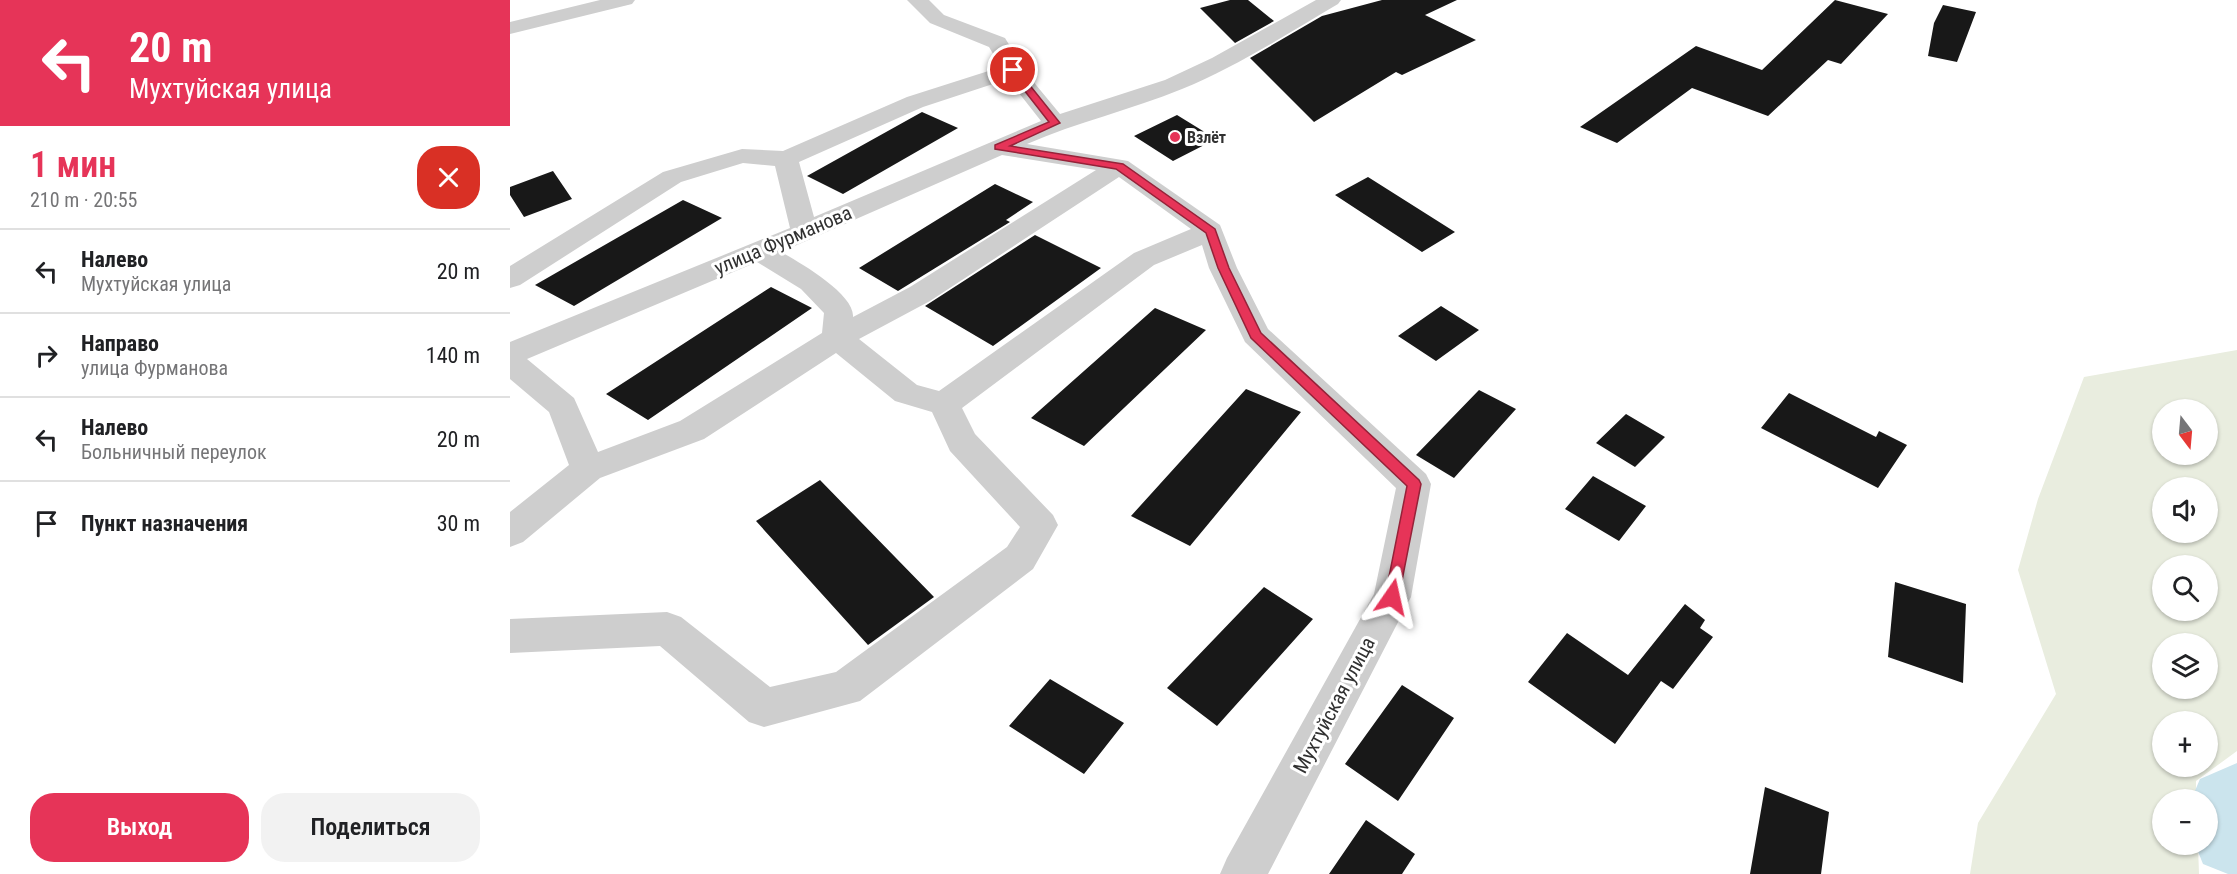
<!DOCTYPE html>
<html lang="ru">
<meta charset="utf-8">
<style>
:root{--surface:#fff;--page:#f2f2f2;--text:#202124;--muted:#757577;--line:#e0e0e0;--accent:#e63458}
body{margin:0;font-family:"Roboto Condensed",sans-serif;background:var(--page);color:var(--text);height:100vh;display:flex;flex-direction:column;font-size:22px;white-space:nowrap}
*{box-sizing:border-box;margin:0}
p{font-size:20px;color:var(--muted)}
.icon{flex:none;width:33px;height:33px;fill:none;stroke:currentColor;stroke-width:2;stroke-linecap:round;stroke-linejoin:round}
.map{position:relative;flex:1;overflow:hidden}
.drawer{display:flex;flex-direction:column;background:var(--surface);width:510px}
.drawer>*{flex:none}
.hud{background:#e63458;color:#fff;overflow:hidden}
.needle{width:39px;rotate:164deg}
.tools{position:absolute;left:1642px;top:399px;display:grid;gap:12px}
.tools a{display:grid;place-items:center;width:66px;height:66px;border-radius:50%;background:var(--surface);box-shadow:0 2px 4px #0004;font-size:30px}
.pin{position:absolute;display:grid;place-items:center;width:51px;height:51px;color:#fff;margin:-26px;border:3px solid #fff;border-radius:50%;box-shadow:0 2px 6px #0007}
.me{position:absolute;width:66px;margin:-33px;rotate:11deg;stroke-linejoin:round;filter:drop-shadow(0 0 4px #0008)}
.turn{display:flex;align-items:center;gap:21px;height:126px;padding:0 30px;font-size:27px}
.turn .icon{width:78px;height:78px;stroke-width:2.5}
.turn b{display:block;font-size:42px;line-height:51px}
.round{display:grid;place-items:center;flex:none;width:63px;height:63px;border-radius:24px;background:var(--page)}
.head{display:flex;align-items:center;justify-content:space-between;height:102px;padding:0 30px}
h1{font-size:36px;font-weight:600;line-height:45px;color:var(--accent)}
.action{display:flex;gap:12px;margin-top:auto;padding:12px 30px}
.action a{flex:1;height:69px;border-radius:24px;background:var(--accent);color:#fff;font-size:24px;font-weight:600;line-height:69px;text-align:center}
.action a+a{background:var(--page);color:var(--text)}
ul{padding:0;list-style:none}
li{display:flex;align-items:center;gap:18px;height:84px;padding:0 30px;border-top:2px solid var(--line)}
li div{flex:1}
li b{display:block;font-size:22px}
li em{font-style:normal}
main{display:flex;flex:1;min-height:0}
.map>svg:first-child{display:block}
.green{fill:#e9eddf;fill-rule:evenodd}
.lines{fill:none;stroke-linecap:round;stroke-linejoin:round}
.river{fill:#cbe4ed;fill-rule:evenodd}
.building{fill:#181818}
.minor{fill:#cecece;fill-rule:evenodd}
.route{fill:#e63458;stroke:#962239;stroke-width:1.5}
.poi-dot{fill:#e63458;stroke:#fff;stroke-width:2}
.labels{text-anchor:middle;stroke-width:6;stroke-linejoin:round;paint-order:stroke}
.far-poi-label{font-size:16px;font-weight:bold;fill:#313131;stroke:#fff;text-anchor:start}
.street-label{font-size:20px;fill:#313131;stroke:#fff}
</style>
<main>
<section class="drawer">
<div class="hud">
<div class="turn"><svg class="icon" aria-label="left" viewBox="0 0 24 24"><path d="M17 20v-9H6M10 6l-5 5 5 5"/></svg><div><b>20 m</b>Мухтуйская улица</div></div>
</div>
<div class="head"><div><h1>1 мин</h1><p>210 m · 20:55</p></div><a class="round" style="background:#d93025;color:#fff"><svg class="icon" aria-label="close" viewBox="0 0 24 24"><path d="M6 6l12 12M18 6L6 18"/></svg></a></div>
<ul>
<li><svg class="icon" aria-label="left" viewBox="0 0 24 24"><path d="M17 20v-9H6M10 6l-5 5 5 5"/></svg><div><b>Налево</b><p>Мухтуйская улица</p></div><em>20 m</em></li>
<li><svg class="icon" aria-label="right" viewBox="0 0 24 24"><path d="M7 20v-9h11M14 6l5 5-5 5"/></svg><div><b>Направо</b><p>улица Фурманова</p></div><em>140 m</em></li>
<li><svg class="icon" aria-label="left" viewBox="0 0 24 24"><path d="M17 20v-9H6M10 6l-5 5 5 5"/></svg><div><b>Налево</b><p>Больничный переулок</p></div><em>20 m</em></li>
<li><svg class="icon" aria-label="arrive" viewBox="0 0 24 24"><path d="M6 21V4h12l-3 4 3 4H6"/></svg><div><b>Пункт назначения</b></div><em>30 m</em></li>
</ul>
<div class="action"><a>Выход</a><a>Поделиться</a></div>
</section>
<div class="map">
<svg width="1727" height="874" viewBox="0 0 1727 874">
<rect width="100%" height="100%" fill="#fff"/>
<path class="green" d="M1727 350V751L1686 781V799L1653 800V844L1688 845 1689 874H1460L1468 823 1546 694 1508 570 1528 499 1574 377ZM1653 410H1698V454H1653ZM1653 488H1698V532H1653ZM1653 566H1698V610H1653ZM1653 644H1698V688H1653ZM1653 722H1698V766H1653Z"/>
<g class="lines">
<path class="river" d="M1727 763V874H1718L1693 864 1685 844H1698V800H1681L1690 779Z"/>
</g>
<path class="building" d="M720 0H738L764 21 725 43 690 8Z
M872 0H947L915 15 966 40 892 75 886 72 804 122 740 58 812 16Z
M1325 0 1378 14 1331 64 1318 60 1258 116 1182 88 1107 143 1070 127 1186 46 1252 70Z
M1433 5 1466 12 1447 62 1418 56 1424 23Z
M412 112 448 128 333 194 297 176Z
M667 115 706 139 663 161 624 136Z
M43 171 62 199 14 217 0 195V187Z
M858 177 945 232 912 252 825 195Z
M485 184 523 202 496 220 500 222 388 291 349 268Z
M173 200 212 218 64 306 25 285Z
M525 235 591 268 483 346 415 306Z
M261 287 302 308 138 420 96 394Z
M931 306 969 330 926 361 888 336Z
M645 308 696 330 574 446 521 418Z
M736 389 791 412 680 546 621 516Z
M969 390 1006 409 944 478 906 455Z
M1279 393 1366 437 1369 431 1397 445 1368 488 1251 428Z
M1116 414 1155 437 1125 467 1086 443Z
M1083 476 1136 506 1109 541 1055 509Z
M310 480 424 597 358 645 246 521Z
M1385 582 1456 604 1453 683 1378 657Z
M754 587 803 619 707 726 657 688Z
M1175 604 1195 620 1190 628 1203 637 1163 689 1151 681 1105 744 1018 682 1057 633 1118 675Z
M540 679 614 723 574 774 499 726Z
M892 685 944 718 888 801 835 764Z
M1255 787 1319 812 1311 874H1240Z
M856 820 905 854 892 874H819Z"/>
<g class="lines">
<path class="minor" d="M90 0H125L122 4 0 34V22Z
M397 0H419L434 15 495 38 517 74 550 114 655 80 702 58 806 0H831L828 4C777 34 726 67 672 89 621 110 567 122 517 144L618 161 710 225 727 268 758 329 916 474 921 484 901 597 758 874H710L717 858 864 594 886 488 735 342 699 268 692 245 644 265 452 408 465 434 543 515 548 525 523 569 350 701 254 727 239 722 150 646 0 653V619L157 612 171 617 260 687 326 672 497 547 510 527 440 451 422 412 385 401 326 353 194 439 90 478 13 542 0 547V512L59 465 39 412 0 379V342L280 228 265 166 233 163 171 182 10 285 0 288V266L153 172 232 149 273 151 397 97 491 67 479 47 420 23ZM498 79 531 121 304 217 289 162 413 107ZM492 155 586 170 400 287 343 317C345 294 289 262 271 252ZM609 177 681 229 624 253 429 391 407 385 349 339 420 301ZM247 262 291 289 314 313 312 333 170 421 88 452 64 398 17 359Z"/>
</g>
<path class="route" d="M500 68H506L550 123 500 146 613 164 705 229 719 268 751 333 909 480 911 484 888 601 882 603 877 601 875 597 897 486 741 338 708 268 696 233 606 169 485 149V145L539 122 500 72Z"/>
<circle class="poi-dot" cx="665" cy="137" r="6"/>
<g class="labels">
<g class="far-poi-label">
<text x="677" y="143">Взлёт</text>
</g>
<g class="street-label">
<text transform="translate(273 240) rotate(-23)" y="7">улица Фурманова</text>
<text transform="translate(824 705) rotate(-62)" y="7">Мухтуйская улица</text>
</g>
</g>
</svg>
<div class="tools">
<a><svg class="needle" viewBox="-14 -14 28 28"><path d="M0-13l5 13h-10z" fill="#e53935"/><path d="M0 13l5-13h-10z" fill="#757577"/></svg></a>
<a><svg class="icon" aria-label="sound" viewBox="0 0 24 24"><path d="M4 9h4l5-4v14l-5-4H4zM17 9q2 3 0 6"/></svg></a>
<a><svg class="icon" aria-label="search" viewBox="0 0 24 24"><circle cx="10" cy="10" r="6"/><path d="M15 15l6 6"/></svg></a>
<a><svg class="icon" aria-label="layers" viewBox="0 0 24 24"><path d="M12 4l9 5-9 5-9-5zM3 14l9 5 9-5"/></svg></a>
<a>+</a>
<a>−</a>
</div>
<div class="pin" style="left:503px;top:70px;background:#d93025"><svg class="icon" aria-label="arrive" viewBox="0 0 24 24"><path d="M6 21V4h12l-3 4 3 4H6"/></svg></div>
<svg class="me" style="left:882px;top:597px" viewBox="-20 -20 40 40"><path d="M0-17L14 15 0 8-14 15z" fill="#e63458" stroke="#fff" stroke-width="4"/></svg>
</div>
</main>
